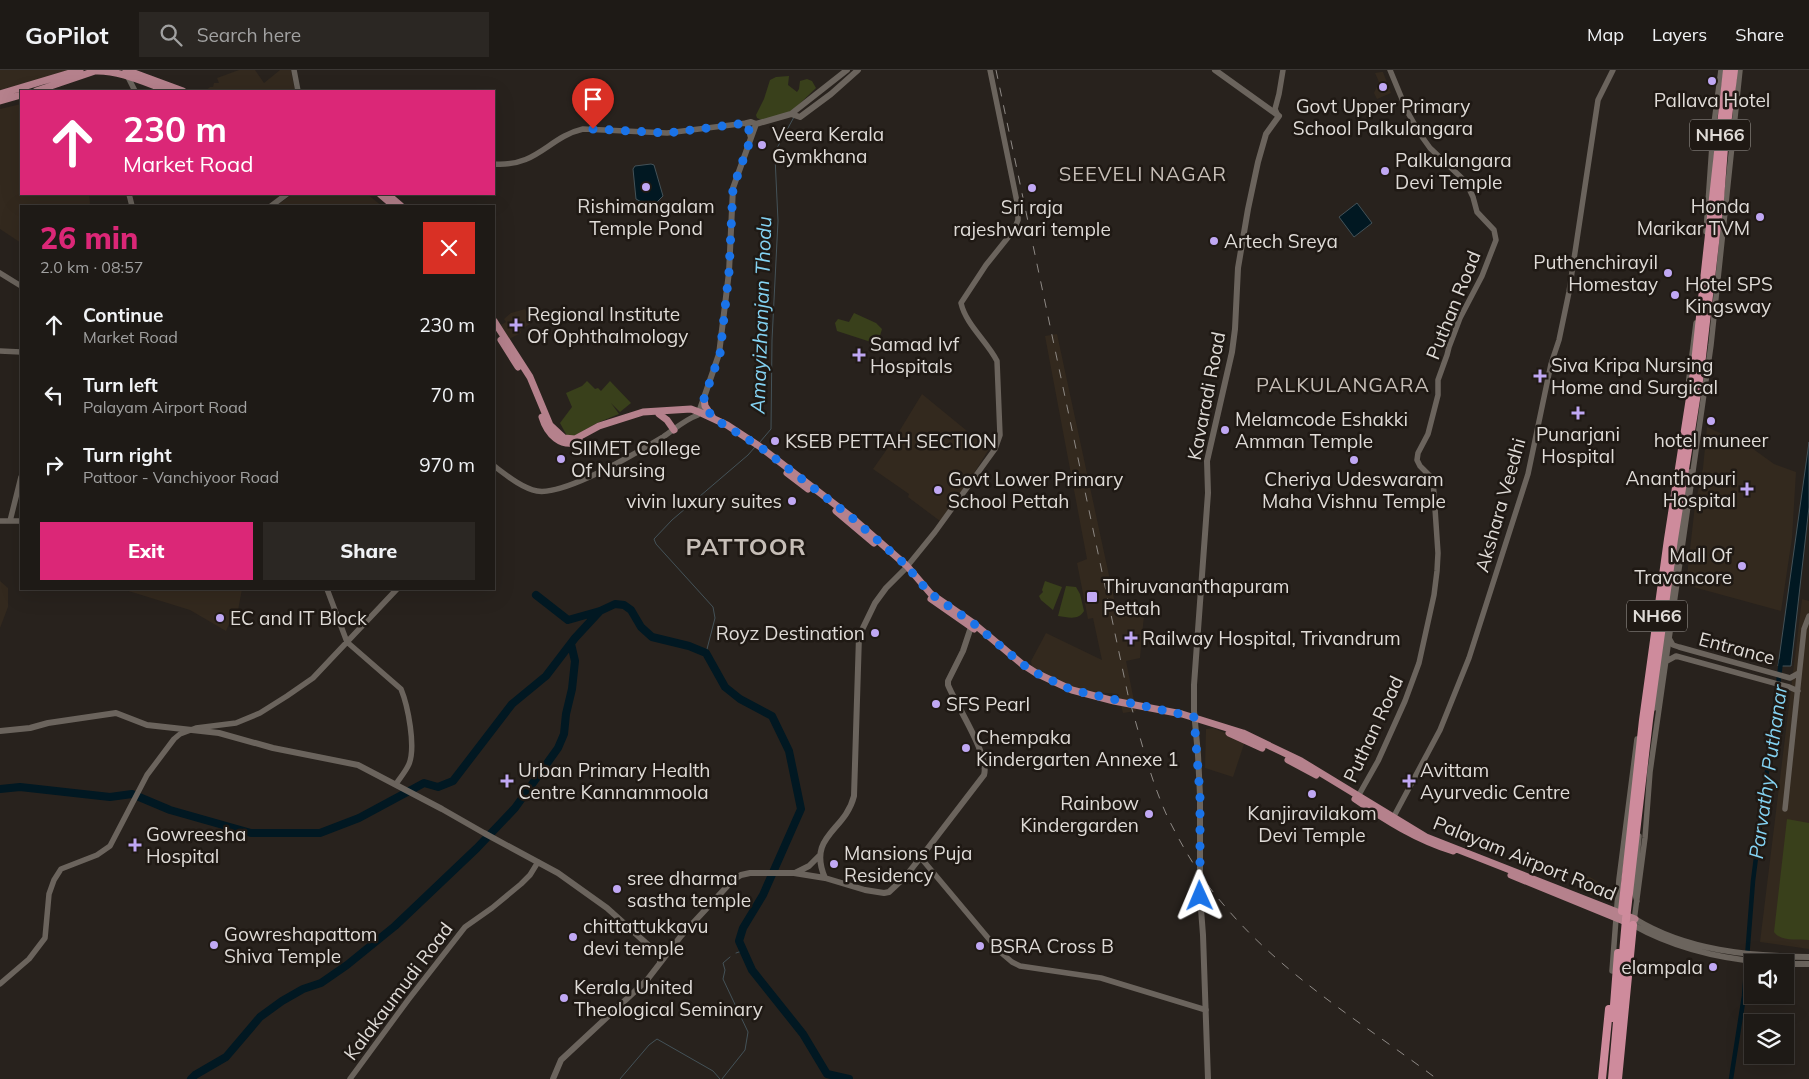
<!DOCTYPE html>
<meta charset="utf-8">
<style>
:root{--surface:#1e1a16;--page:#2b2723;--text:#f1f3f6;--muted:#a1a1a1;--line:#3c3835;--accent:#db2777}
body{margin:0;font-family:Mulish,sans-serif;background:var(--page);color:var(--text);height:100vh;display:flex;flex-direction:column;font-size:19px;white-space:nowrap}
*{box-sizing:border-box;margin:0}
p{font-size:16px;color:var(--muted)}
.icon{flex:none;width:28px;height:28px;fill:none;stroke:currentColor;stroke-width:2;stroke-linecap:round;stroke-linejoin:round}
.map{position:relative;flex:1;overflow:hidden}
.side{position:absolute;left:20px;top:135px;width:475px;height:385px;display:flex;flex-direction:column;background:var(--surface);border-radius:0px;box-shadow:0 5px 20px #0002,0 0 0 1px var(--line)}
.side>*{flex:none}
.banner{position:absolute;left:20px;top:20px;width:475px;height:105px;border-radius:0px;box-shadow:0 5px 20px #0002,0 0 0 1px var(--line);background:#db2777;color:#fff;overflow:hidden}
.buttons{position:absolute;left:1744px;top:884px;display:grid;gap:10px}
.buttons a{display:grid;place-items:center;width:50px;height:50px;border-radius:0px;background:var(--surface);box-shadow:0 5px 20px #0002,0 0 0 1px var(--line);font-size:25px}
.pin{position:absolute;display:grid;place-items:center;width:42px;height:42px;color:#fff;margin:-51px -21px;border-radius:50% 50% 50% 0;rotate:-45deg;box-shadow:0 0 5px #0007}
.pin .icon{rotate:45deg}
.me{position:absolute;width:55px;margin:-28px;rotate:359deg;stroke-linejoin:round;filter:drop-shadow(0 0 4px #0008)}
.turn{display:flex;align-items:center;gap:18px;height:105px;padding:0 20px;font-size:22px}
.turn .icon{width:65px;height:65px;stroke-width:2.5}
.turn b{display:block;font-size:35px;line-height:42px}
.round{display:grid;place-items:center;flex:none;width:52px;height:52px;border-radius:0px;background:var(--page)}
.overview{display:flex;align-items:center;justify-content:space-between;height:85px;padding:0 20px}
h1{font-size:30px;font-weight:800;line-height:38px;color:var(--accent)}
.primary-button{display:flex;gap:10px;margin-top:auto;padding:10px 20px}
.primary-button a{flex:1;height:58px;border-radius:0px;background:var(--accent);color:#fff;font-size:20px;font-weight:800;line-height:58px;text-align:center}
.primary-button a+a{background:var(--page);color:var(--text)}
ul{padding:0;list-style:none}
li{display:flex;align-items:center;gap:15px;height:70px;padding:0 20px}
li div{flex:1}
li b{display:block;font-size:19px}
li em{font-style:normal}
header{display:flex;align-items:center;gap:30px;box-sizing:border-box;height:70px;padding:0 25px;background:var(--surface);border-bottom:1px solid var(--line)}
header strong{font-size:24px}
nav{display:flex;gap:28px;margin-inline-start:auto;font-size:18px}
.search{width:350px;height:45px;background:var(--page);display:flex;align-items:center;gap:12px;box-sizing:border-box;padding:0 18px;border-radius:0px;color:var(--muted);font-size:19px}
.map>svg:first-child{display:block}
.built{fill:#33291e}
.green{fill:#39401b}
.water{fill:#011822;stroke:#445258}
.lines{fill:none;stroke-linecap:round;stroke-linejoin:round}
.stream{stroke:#445258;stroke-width:1}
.canal{stroke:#011822;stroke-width:4.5}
.river{stroke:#011822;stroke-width:8}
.tertiary{stroke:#6b645d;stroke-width:5.5}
.secondary{stroke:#6b645d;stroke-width:6}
.primary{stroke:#b5818c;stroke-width:7}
.trunk{stroke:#ce8b9c;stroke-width:8}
.rail{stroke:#8e8985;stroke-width:1;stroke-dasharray:9 9;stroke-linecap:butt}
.route{stroke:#1a73e8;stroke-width:9;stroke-dasharray:0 16.2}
.poi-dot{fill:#c0a8f4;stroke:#1f1914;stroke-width:2}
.labels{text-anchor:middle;stroke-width:5;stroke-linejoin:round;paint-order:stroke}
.shield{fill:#1f1914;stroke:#a5a19c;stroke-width:1}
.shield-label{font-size:18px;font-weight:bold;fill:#dfdbd7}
.poi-label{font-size:19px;fill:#dfdbd7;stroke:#1f1914;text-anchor:start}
.street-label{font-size:19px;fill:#dfdbd7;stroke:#1f1914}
.neighbourhood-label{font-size:20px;letter-spacing:1px;fill:#c6beb7;stroke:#1f1914}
.water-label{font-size:20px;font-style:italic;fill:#84d3f3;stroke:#1f1914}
.district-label{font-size:24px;font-weight:bold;letter-spacing:1px;fill:#c6beb7;stroke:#1f1914}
</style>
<header>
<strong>GoPilot</strong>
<div class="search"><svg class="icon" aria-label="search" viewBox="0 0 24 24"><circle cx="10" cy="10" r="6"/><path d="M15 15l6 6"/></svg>Search here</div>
<nav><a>Map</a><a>Layers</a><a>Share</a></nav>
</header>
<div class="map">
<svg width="1809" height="1009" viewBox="0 0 1809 1009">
<rect width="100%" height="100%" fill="#28221d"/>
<path class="built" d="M0 0H73L0 20Z
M239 0H255L264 13 280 0H291L295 21H205L210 17H213L214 13H219L217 8Z
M1381 2H1383L1391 23 1377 29 1374 23 1379 12 1375 3Z
M21 34V124H89L90 133 89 136H21V173L0 159V39Z
M293 124H367L382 136H276Z
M525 239 530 249 528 251 530 254 520 260 521 263 509 269 501 255 506 252 504 249 511 243Z
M1057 264 1116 538 1134 534 1144 545 1140 588 1126 591 1136 641 1123 643 1118 624 1083 621 1068 617 1036 601 1032 597 1031 591 1046 563 1102 590 1093 548 1088 549 1077 493 1087 489 1045 266Z
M922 324 989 379 966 416 940 451 908 427 909 424 873 399 897 365Z
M1707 357 1749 376 1774 394 1796 402 1792 468 1781 541 1686 515 1695 435 1703 398Z
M0 511 8 518V537L0 558Z
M122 519H242L237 546 233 545 226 561 190 540Z
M1802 529 1809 531V879L1760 872Z
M1213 658 1245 671 1233 707 1205 698 1206 659Z
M1588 806 1607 817 1601 829 1580 820Z"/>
<path class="green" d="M789 6 788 15 797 22 799 19 800 11 807 9 812 11 816 18 791 42 762 50 757 48 756 45 764 29 770 10 776 7Z
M854 243 876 253 882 259 879 269 874 273 837 261 835 253 838 249 849 252Z
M587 311 595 319 598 318 601 321 610 311 631 333 620 342 611 333 619 344 597 353 574 366H567L560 353 572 337 566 323 582 316Z
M1045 511 1062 517 1053 540 1041 530 1039 526 1043 522 1042 520Z
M1066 516 1076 517 1080 524 1084 541C1078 551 1068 547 1058 546Z
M1787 749 1809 753V870C1798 869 1781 872 1774 862Z"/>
<path class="water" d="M651 94 654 95 663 126 653 136 647 135 636 129 633 99 635 96Z
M1357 133 1372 153 1354 167 1339 147Z
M1809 372V437L1791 596H1778Z"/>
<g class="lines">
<path class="stream" d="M760 372 771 359 772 270 778 151 775 87 777 78 794 47
M706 583 715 548 713 537 656 474 654 469 672 450 748 385 755 377
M736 883 742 881
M620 1009 649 975 657 969 713 1001 720 1009
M722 1009 745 980 748 962 723 909 725 900 723 893 730 887"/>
<path class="canal" d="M1731 1009 1744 926 1753 811 1781 591"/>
<path class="river" d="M536 525 568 550 600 541 615 534 624 535 631 540 641 557 652 567 689 576 706 583 725 617 740 629 772 646 789 681 801 739 763 825 743 858 739 871 752 900 803 964 827 1004 849 1009
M0 719 20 717 110 727 132 724 170 740 251 763H320L359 748 424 713 438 717 453 711 512 634 546 606 575 568 600 541
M191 1009 195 1005 226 987 260 947 282 931 303 919 321 913 347 895 395 856 477 778 515 738 558 678 564 664 566 644 572 619 575 591 571 574"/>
<path class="tertiary" d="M294 0 298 21
M126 3 135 21
M1278 46 1275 39 1279 24 1283 0
M494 94C538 97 548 67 583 59L667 63 747 53
M129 124 132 136
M271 136 287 124
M1706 162 1713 61 1721 0
M0 203 21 216
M0 281 21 282
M1687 324 1696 253
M494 396C506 405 522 418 537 421 565 426 638 382 663 367 675 359 684 350 698 345L699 342
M0 451H21
M10 451 21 407
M905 499 935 462 995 379 1000 365 997 291C987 271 966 255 961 233L986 195 1014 160 1018 150V137L990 0
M327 519 347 572 401 619C408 636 416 677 409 694 406 701 400 708 396 714
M1669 568 1673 575 1679 577 1790 608 1799 603
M1665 592 1676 586 1789 617 1798 621
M1654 638 1690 402
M1356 730 1378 691 1405 631 1419 593 1434 525 1437 501 1438 483 1433 409 1420 396 1417 390 1418 383 1428 364 1438 325V310L1447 285 1449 277 1460 248 1482 206 1496 170 1494 160 1477 142 1473 127 1466 112 1430 78 1420 64 1407 41 1390 0
M1785 739 1804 559 1809 546
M1393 748 1440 660 1469 588 1528 404 1551 294 1559 270 1569 222 1598 30 1613 0
M921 788 999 881 1012 892 1020 896 1101 908 1206 940
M1637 831 1634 821 1639 766
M1634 851 1645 768 1650 702 1711 275 1740 0
M1612 901 1619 809 1637 669
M0 914 29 889 45 868 49 824 54 810 61 799 97 785 110 776 147 705 174 669 180 664 196 658 236 653 260 643 287 626 313 608 397 519
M350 1009 408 930 465 857 492 838 521 814 530 805 538 792"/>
<path class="secondary" d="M791 44 800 47 831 24 858 0
M751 68 747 53 751 52 756 54 791 44 847 0
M699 342 719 284 729 202 733 118 756 54
M0 661 30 658 48 653 116 643 147 655 219 663 273 678 358 695 442 739 484 763 558 803 607 838 656 882 661 888 660 892
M795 803 809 796 819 786
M825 808C807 765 845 762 854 726L859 566 875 533 886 518 904 500
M1635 849C1687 881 1749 886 1809 887
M1633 855C1674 878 1716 888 1762 892
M1785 894H1809
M553 1009 561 990 647 910 681 866 733 810 741 805 750 803H794L825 808 865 820 884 823 889 822 905 807 928 778 984 705C990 686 956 635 948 615V611L963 581 972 554
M1208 1009 1203 865 1200 826V725L1198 685 1194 641V615L1208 423 1207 391 1232 282 1235 259 1238 198 1248 139 1258 92 1266 64 1279 46 1215 0"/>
<path class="primary" d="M126 0 183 21
M36 21 95 1C120 0 146 13 169 21
M0 24 80 0
M0 31 21 25
M380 124 394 136
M387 124 401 136
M494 251 530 307 550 355 564 368 575 369 599 356 643 342 691 339 699 342 727 355 759 376 850 446 907 496 931 524 973 553 1022 594 1036 603 1072 620 1114 631 1182 644 1243 663 1301 691 1426 767 1635 849
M501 270 518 297
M704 328 705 336 713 348
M659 344 667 350 674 360
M542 347C547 364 561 379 580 371
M787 403 808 419
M836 441 874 473
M931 529 974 559
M1229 663 1262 678
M1288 690 1316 705
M1355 729C1385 750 1417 770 1453 781
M1511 805 1631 854"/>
<path class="trunk" d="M1622 841 1643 650 1668 469 1694 302 1727 0
M1613 948 1618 883
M1602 1009 1609 939
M1612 1009 1626 849 1649 650 1674 469 1700 304 1720 129 1724 78 1734 0
M1618 1009 1633 855"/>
<path class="rail" d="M996 0 1128 625C1140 666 1150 709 1168 748 1183 778 1201 809 1223 834 1282 905 1364 954 1437 1009"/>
</g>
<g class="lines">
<path class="route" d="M593 59 667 63 747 53 751 68 733 118 729 202 720 284 704 328 705 336 713 348 759 376 850 446 907 496 918 510 931 524 973 553 1022 594 1036 603 1072 620 1194 647 1200 725V826"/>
</g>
<g class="poi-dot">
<circle cx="1712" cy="11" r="5"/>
<circle cx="1383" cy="17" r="5"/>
<circle cx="762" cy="75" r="5"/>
<circle cx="1385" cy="101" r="5"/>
<circle cx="646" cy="117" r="5"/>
<circle cx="1032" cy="118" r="5"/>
<circle cx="1760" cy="147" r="5"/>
<circle cx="1214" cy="171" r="5"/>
<circle cx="1668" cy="203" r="5"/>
<circle cx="1675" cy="225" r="5"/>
<path d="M513.5 247.5h5v5h5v5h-5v5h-5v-5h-5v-5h5z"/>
<path d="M856.5 277.5h5v5h5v5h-5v5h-5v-5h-5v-5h5z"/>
<path d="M1537.5 298.5h5v5h5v5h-5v5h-5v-5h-5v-5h5z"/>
<path d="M1575.5 335.5h5v5h5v5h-5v5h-5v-5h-5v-5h5z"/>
<circle cx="1711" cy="351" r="5"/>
<circle cx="1225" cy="360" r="5"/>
<circle cx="775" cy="371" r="5"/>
<circle cx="561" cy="389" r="5"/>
<circle cx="1354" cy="390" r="5"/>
<path d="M1744.5 411.5h5v5h5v5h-5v5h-5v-5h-5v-5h5z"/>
<circle cx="938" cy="420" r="5"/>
<circle cx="792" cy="431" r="5"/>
<circle cx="1742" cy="496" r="5"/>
<rect x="1086" y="521" width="12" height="12" rx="2.5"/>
<circle cx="220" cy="548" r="5"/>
<circle cx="875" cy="563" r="5"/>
<path d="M1128.5 560.5h5v5h5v5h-5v5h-5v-5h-5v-5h5z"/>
<circle cx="936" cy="634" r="5"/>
<circle cx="966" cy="678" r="5"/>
<path d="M504.5 703.5h5v5h5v5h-5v5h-5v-5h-5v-5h5z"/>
<path d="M1406.5 703.5h5v5h5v5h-5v5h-5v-5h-5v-5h5z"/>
<circle cx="1312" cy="724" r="5"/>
<circle cx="1149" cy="744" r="5"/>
<path d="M132.5 767.5h5v5h5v5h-5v5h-5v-5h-5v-5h5z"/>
<circle cx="834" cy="794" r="5"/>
<circle cx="617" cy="819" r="5"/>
<circle cx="573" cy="867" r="5"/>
<circle cx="214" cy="875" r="5"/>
<circle cx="980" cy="876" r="5"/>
<circle cx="1713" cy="897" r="5"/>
<circle cx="564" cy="928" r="5"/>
</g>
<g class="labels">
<g class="shield">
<rect x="1690" y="49.5" width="60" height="31" rx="4"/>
<rect x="1627" y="530.5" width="60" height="31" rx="4"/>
</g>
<g class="shield-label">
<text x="1720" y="71">NH66</text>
<text x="1657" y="552">NH66</text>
</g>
<g class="poi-label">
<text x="1712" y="37" text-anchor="middle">Pallava Hotel</text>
<text x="1383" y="43" text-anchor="middle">Govt Upper Primary<tspan x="1383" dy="22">School Palkulangara</tspan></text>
<text x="772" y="71">Veera Kerala<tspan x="772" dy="22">Gymkhana</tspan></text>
<text x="1395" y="97">Palkulangara<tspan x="1395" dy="22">Devi Temple</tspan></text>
<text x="646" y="143" text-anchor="middle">Rishimangalam<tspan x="646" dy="22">Temple Pond</tspan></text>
<text x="1750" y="143" text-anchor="end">Honda<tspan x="1750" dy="22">Marikar TVM</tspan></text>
<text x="1032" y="144" text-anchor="middle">Sri raja<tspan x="1032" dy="22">rajeshwari temple</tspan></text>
<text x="1224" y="178">Artech Sreya</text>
<text x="1658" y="199" text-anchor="end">Puthenchirayil<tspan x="1658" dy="22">Homestay</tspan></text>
<text x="1685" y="221">Hotel SPS<tspan x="1685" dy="22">Kingsway</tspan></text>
<text x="527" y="251">Regional Institute<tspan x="527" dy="22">Of Ophthalmology</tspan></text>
<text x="870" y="281">Samad Ivf<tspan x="870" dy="22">Hospitals</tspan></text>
<text x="1551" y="302">Siva Kripa Nursing<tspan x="1551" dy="22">Home and Surgical</tspan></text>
<text x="1235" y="356">Melamcode Eshakki<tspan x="1235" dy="22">Amman Temple</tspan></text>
<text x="1578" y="371" text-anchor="middle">Punarjani<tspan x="1578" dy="22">Hospital</tspan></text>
<text x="1711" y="377" text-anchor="middle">hotel muneer</text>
<text x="785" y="378">KSEB PETTAH SECTION</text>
<text x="571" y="385">SIIMET College<tspan x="571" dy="22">Of Nursing</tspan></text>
<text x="1736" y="415" text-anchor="end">Ananthapuri<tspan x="1736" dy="22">Hospital</tspan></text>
<text x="948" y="416">Govt Lower Primary<tspan x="948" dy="22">School Pettah</tspan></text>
<text x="1354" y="416" text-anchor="middle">Cheriya Udeswaram<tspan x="1354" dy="22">Maha Vishnu Temple</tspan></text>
<text x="782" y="438" text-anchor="end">vivin luxury suites</text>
<text x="1732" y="492" text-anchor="end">Mall Of<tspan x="1732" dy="22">Travancore</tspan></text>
<text x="1103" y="523">Thiruvananthapuram<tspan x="1103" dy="22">Pettah</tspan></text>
<text x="230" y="555">EC and IT Block</text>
<text x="865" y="570" text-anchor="end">Royz Destination</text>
<text x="1142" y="575">Railway Hospital, Trivandrum</text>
<text x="946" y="641">SFS Pearl</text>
<text x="976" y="674">Chempaka<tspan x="976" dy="22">Kindergarten Annexe 1</tspan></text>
<text x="518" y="707">Urban Primary Health<tspan x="518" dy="22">Centre Kannammoola</tspan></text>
<text x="1420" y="707">Avittam<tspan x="1420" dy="22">Ayurvedic Centre</tspan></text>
<text x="1139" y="740" text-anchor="end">Rainbow<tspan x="1139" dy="22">Kindergarden</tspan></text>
<text x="1312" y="750" text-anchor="middle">Kanjiravilakom<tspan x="1312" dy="22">Devi Temple</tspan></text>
<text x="146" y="771">Gowreesha<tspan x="146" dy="22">Hospital</tspan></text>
<text x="844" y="790">Mansions Puja<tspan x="844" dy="22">Residency</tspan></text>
<text x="627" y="815">sree dharma<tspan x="627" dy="22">sastha temple</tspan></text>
<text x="583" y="863">chittattukkavu<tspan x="583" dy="22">devi temple</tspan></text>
<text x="224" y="871">Gowreshapattom<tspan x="224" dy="22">Shiva Temple</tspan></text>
<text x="990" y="883">BSRA Cross B</text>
<text x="1703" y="904" text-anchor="end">elampala</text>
<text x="574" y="924">Kerala United<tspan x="574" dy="22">Theological Seminary</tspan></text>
</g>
<g class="street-label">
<text transform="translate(1453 235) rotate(-68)" y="7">Puthan Road</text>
<text transform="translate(1206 326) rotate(-79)" y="7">Kavaradi Road</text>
<text transform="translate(1500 435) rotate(-74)" y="7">Akshara Veedhi</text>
<text transform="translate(1737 578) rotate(15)" y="7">Entrance</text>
<text transform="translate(1373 659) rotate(-65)" y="7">Puthan Road</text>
<text transform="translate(1525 788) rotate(22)" y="7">Palayam Airport Road</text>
<text transform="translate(398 921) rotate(-53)" y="7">Kalakaumudi Road</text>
</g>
<g class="neighbourhood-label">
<text x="1143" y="111">SEEVELI NAGAR</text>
<text x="1343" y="322">PALKULANGARA</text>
</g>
<g class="water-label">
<text transform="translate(761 245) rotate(-88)" y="7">Amayizhanjan Thodu</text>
<text transform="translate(1768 702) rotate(-82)" y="7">Parvathy Puthanar</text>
</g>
<g class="district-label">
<text x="746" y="485">PATTOOR</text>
</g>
</g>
</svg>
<div class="buttons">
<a><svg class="icon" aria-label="sound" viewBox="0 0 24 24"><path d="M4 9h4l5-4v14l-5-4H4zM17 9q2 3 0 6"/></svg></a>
<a><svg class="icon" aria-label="layers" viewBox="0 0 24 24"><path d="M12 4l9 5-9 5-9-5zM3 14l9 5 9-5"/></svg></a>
</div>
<div class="pin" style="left:593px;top:59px;background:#d93025"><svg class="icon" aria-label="arrive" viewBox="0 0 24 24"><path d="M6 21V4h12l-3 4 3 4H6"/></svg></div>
<svg class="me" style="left:1200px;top:826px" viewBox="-20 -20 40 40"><path d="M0-17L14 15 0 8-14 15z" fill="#1a73e8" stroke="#fff" stroke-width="4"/></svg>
<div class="banner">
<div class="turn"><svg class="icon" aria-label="ahead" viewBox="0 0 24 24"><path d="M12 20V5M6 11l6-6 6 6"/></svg><div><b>230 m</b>Market Road</div></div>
</div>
<section class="side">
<div class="overview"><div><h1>26 min</h1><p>2.0 km · 08:57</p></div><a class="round" style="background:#d93025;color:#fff"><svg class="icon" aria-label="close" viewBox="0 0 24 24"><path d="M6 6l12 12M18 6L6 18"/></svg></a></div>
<ul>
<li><svg class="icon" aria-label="ahead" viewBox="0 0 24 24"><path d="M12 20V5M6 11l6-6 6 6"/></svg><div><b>Continue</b><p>Market Road</p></div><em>230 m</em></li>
<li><svg class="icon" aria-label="left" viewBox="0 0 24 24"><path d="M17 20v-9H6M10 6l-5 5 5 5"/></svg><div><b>Turn left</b><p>Palayam Airport Road</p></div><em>70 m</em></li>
<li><svg class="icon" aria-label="right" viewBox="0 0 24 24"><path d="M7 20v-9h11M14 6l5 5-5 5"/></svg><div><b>Turn right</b><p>Pattoor - Vanchiyoor Road</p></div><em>970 m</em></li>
</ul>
<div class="primary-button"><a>Exit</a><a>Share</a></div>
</section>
</div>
